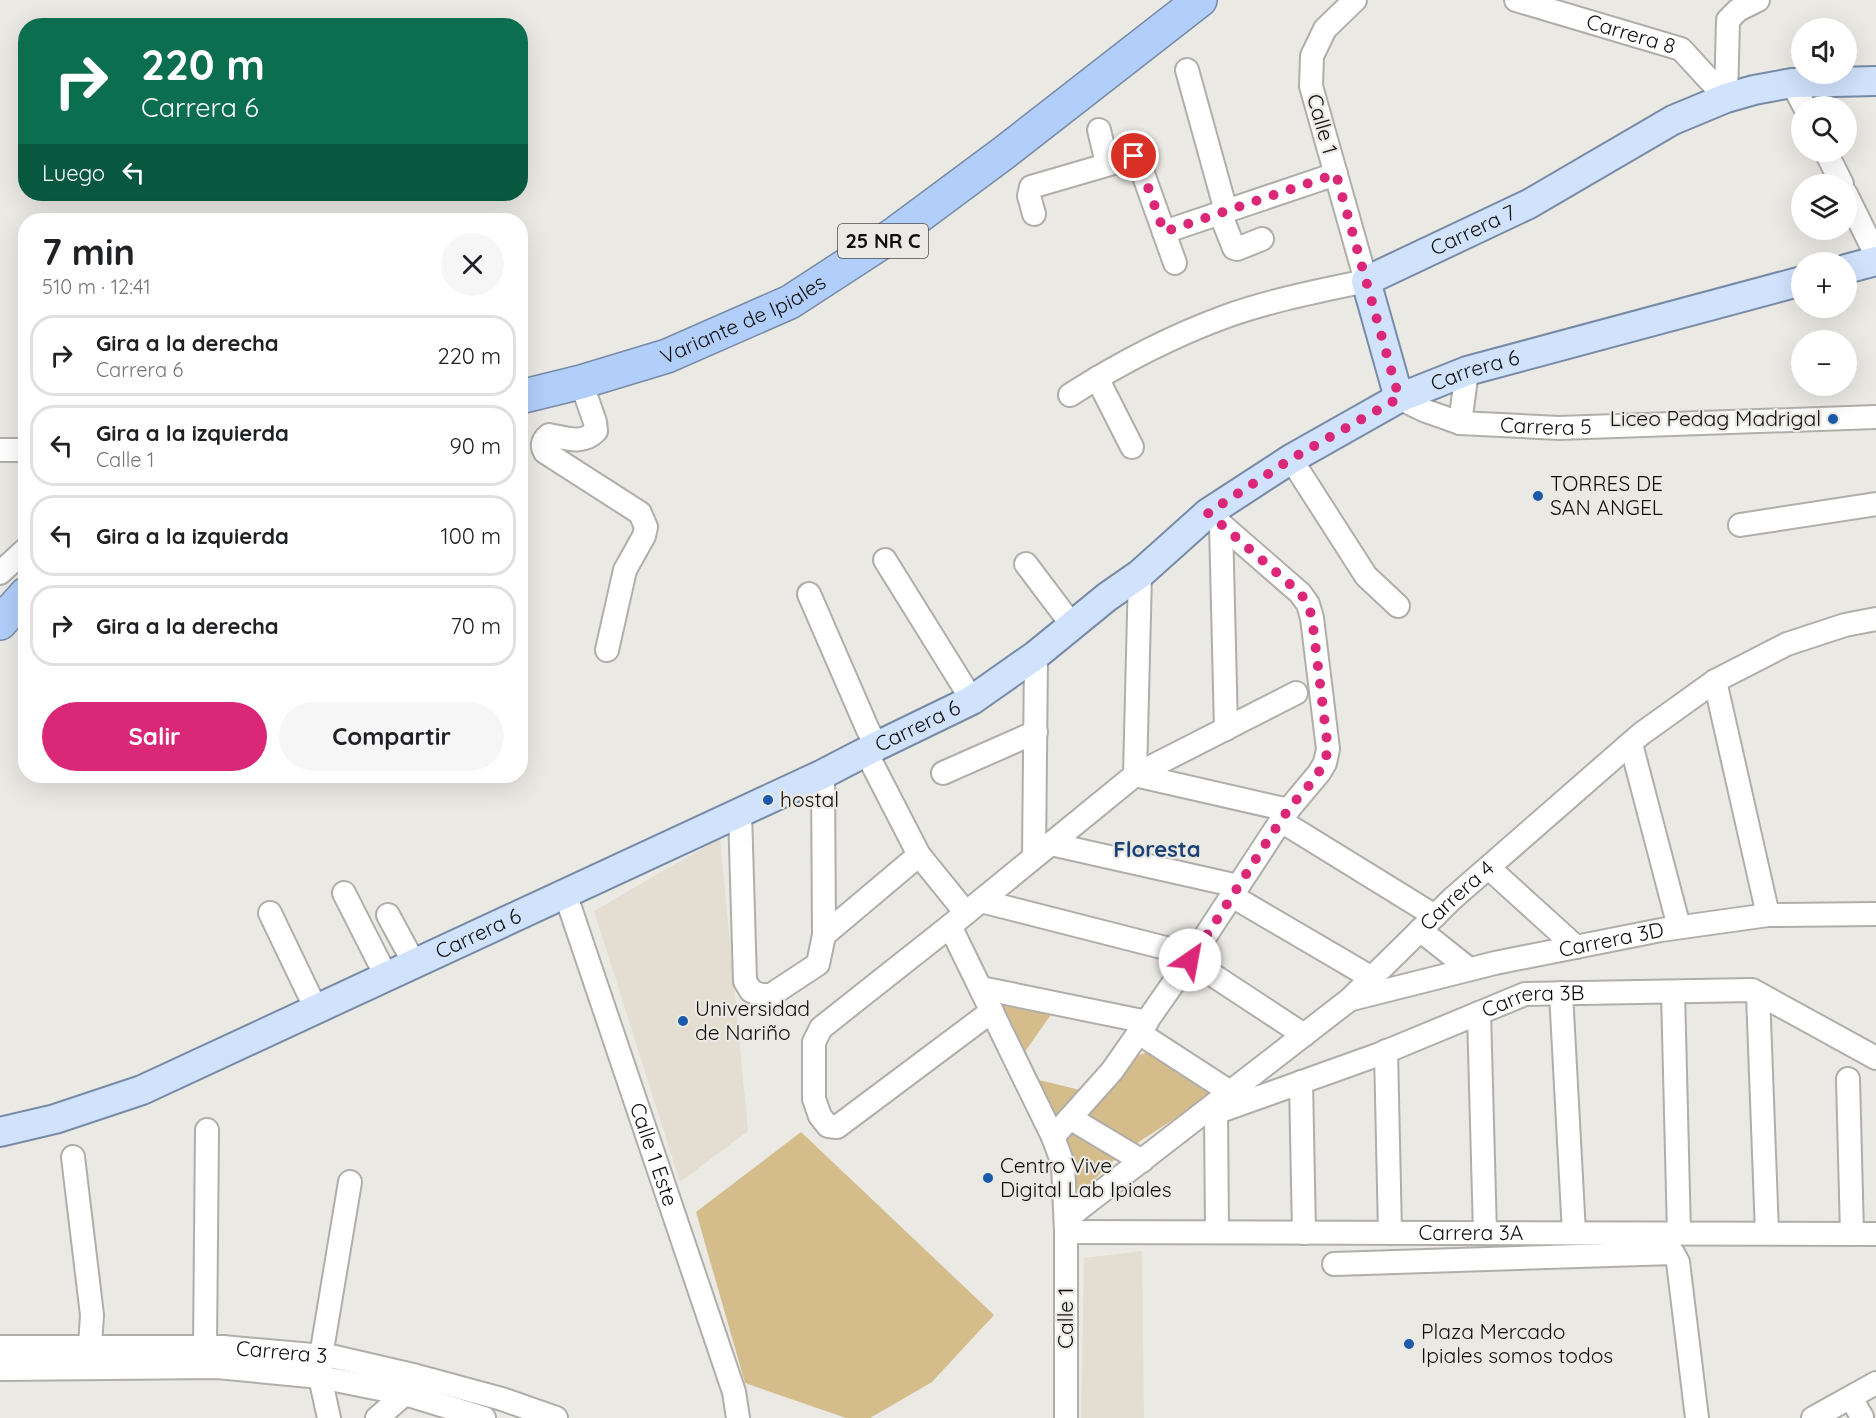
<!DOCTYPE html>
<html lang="es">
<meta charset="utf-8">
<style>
:root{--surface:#fff;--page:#f6f6f6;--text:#202124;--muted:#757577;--line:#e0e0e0;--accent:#db2777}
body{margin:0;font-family:Quicksand,sans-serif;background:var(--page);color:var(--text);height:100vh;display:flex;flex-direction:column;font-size:22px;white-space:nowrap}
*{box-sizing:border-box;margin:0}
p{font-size:20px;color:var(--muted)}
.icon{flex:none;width:33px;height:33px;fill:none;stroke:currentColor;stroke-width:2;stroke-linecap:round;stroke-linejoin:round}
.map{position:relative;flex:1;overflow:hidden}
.side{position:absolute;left:18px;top:213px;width:510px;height:570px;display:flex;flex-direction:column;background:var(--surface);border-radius:24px;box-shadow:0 6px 24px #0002}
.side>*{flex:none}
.top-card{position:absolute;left:18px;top:18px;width:510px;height:183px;border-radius:24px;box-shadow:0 6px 24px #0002;background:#0b6e4f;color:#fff;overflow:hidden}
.tools{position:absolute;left:1791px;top:18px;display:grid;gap:12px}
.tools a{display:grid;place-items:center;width:66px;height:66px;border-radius:50%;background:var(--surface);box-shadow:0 6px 24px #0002;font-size:30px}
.pin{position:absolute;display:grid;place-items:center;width:51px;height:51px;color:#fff;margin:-26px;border:3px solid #fff;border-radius:50%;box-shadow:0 2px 6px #0007}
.me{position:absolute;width:66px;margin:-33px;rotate:33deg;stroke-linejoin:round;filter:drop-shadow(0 0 4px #0008)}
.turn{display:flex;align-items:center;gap:21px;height:126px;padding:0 24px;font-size:27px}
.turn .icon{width:78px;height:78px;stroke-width:2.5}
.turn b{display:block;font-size:42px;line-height:51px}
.then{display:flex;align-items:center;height:57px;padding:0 24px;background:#0003;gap:12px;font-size:22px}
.round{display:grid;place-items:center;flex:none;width:63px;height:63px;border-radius:32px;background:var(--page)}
.summary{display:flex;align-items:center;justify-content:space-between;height:102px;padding:0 24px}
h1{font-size:36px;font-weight:700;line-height:45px}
.action{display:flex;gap:12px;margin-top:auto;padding:12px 24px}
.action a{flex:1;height:69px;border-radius:36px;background:var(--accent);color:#fff;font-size:24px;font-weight:700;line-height:69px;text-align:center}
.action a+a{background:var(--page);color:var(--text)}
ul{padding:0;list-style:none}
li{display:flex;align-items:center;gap:18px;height:81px;margin:0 12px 9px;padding:0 12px;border:3px solid var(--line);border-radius:24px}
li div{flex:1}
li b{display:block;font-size:22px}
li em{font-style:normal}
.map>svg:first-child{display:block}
.built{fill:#e4ded2}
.green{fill:#d4bc8b}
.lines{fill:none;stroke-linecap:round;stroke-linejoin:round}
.minor-casing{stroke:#b0aea9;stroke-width:26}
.major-casing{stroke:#788ba6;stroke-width:32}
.highway-casing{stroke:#788ba6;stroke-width:36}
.minor{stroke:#fff;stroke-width:22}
.major{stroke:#d0e2fc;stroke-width:28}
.highway{stroke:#b1cffa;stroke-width:33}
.route{stroke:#db2777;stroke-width:10;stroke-dasharray:0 18}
.poi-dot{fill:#1b5aaa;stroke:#ebe9e4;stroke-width:2}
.labels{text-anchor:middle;stroke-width:4.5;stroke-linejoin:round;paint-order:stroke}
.shield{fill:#ebe9e4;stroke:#504f4c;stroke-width:1.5}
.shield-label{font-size:20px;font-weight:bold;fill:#0e0d0b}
.street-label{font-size:21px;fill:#0e0d0b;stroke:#ebe9e4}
.poi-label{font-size:21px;fill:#0e0d0b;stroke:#ebe9e4;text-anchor:start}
.neighbourhood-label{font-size:22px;font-weight:bold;fill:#1b4276;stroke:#ebe9e4}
</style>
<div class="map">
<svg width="1876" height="1418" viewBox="0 0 1876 1418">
<rect width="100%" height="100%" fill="#ebe9e4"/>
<path class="built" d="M720 838 748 1131 680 1182 594 911Z
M1142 1251 1144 1418H1081L1084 1258Z"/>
<path class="green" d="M989 995 1055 1009 1024 1053Z
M1148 1052 1211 1095 1128 1149 1086 1114 1129 1059Z
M1031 1078 1088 1092 1053 1120Z
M1072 1130 1117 1157 1079 1195 1059 1134Z
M801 1132 994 1315 932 1382 870 1418H846L745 1383 696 1212Z"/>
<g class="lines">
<g class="minor-casing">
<g id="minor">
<path id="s1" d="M1516 0 1681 49 1726 98"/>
<path d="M1187 70 1226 211"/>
<path d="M1792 83 1804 106"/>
<path d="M1726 98 1728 20 1738 10 1758 0"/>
<path d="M1099 130 1107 163"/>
<path d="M1826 152 1842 184"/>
<path d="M1846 194 1876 255"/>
<path d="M1220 213 1234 248 1237 249 1262 239"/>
<path d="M1034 214 1029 196 1031 187 1134 157 1137 158 1140 165 1175 263"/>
<path d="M1164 232 1336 174"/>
<path d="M1097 378 1132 447"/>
<path d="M581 382 595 422 596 431C583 445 565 438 549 435 543 440 541 445 545 452L640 513 646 527 644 536 625 570 607 650"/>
<path d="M1070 395C1120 363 1172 336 1227 316 1272 300 1319 291 1366 281L1311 86 1312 56 1325 29 1355 0"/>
<path id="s2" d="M1399 398 1426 411 1460 423 1559 428 1876 417"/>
<path d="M1460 423 1467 371"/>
<path d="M0 450H26"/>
<path d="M1291 459 1366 576 1398 606"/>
<path d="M1221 524 1226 729"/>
<path d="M1740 525 1876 504"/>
<path d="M885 560 972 700"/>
<path d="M1026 564 1072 625"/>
<path d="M0 573 26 549"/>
<path d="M809 594 868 730 877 746"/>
<path d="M1715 681 1768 915"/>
<path d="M1631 744 1679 927"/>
<path d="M866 752 919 855 966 913"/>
<path d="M943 773 1036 732"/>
<path d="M1135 775 1296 693"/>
<path d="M1135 775 1288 810"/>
<path d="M740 812 745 981 751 991 761 995H771L818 964 824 935 823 774"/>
<path d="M1281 821 1435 916"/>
<path d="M1051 844 1238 886"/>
<path d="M1034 857 1036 655"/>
<path d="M1489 868 1576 947"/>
<path d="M344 893 386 976"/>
<path id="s3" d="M565 893 734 1392 738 1418"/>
<path d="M1232 896 1372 978"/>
<path d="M981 901 1193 955"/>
<path d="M270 913 316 1009"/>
<path d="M388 915 414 963"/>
<path d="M950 926 1053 1137 1063 1164 1066 1232V1418"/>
<path d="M1420 930 1469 969"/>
<path d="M824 935 919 855"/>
<path d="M1190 960 1304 1035"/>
<path d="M981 988 1147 1022"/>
<path d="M1673 992 1679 1233"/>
<path d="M1561 993 1574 1233"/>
<path d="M1758 994 1767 1233"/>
<path id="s4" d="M1352 999 1495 963 1661 930 1768 915 1876 914"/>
<path d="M992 1011 837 1127 828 1126 820 1116 814 1099V1042L821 1028 950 926 1135 775 1140 574"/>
<path d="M1479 1013 1485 1233"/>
<path d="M1139 1033 1230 1092"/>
<path d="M1386 1051 1390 1233"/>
<path d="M1848 1079 1852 1234"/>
<path d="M1301 1082 1304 1233"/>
<path id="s5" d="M1215 1113 1380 1054 1525 994 1752 990 1876 1058"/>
<path d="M1216 1113 1217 1232"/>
<path d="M1070 1118 1142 1161"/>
<path d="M1053 1137 1112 1071 1193 955 1288 810 1319 773 1325 763 1328 749 1312 618 1308 604 1300 593 1208 513"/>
<path d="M73 1157 92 1315 89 1361"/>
<path id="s6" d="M1066 1219 1349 1000 1452 899 1641 734 1715 681 1787 644 1845 625 1876 619"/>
<path id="s7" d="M1066 1232 1876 1234"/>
<path d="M1334 1264 1673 1253 1678 1262 1697 1418"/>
<path id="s8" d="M0 1347H223L335 1357 417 1376 502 1399 556 1418"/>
<path d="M205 1347 207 1130"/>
<path d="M0 1369 217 1367 320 1377 405 1394 484 1418"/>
<path d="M1851 1398 1862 1417"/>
<path d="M329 1418 320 1377 321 1356 350 1182"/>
<path d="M377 1418 405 1394 411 1386"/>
<path d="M1813 1418 1876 1383"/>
</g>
</g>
<g class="major-casing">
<g id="major">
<path d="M1846 269 1876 261"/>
<path id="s9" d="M1399 398 1366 281 1529 204 1673 120 1726 98 1754 90 1792 83 1876 81"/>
<path id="s10" d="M0 1132 55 1119 142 1090 823 774 877 746 972 700 1036 655 1107 597 1140 574 1208 513 1291 459 1399 398 1467 371 1802 281"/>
</g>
</g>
<g class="highway-casing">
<g id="highway">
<path id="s11" d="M520 397 581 382 667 356 790 302 896 233 1005 152 1200 0"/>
<path d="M0 623 26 594"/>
</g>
</g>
<use href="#minor" class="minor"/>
<use href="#major" class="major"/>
<use href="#highway" class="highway"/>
</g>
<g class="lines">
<path class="route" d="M1134 156 1137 158 1140 165 1164 232 1336 174 1399 398 1291 459 1208 513 1300 593 1308 604 1312 618 1328 749C1322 778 1302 790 1286 813 1253 862 1223 912 1190 960"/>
</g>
<g class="poi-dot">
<circle cx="1833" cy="419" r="6"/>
<circle cx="1538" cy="496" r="6"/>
<circle cx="768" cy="800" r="6"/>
<circle cx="683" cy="1021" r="6"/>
<circle cx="988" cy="1178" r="6"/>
<circle cx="1409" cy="1344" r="6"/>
</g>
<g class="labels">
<rect class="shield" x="838" y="224" width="90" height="34" rx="4.5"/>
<g class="shield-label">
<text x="883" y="248">25 NR C</text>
</g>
<g class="street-label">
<text dy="7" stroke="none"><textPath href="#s1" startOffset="120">Carrera 8</textPath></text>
<text transform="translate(1322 124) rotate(74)" y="7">Calle 1</text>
<text dy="7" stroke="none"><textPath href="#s9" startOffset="240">Carrera 7</textPath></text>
<text dy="7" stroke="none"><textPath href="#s11" startOffset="237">Variante de Ipiales</textPath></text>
<text dy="7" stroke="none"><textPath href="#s10" startOffset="1671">Carrera 6</textPath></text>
<text dy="7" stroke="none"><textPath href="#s2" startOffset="152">Carrera 5</textPath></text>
<text dy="7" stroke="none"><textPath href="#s10" startOffset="1005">Carrera 6</textPath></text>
<text dy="7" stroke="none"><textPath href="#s6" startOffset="508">Carrera 4</textPath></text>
<text dy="7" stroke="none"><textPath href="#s10" startOffset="519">Carrera 6</textPath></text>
<text dy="7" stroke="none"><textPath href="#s4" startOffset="266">Carrera 3D</textPath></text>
<text dy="7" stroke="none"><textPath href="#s5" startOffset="339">Carrera 3B</textPath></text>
<text dy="7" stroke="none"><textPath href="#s3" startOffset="276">Calle 1 Este</textPath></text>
<text dy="7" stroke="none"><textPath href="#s7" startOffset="405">Carrera 3A</textPath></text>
<text transform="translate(1066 1318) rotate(-90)" y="7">Calle 1</text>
<text dy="7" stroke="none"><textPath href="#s8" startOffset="282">Carrera 3</textPath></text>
</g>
<g class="poi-label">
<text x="1821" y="426" text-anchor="end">Liceo Pedag Madrigal</text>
<text x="1550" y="491">TORRES DE<tspan x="1550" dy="24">SAN ANGEL</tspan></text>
<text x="780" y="807">hostal</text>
<text x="695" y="1016">Universidad<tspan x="695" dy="24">de Nariño</tspan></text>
<text x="1000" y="1173">Centro Vive<tspan x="1000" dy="24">Digital Lab Ipiales</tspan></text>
<text x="1421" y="1339">Plaza Mercado<tspan x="1421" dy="24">Ipiales somos todos</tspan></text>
</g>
<g class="neighbourhood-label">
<text x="1157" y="857">Floresta</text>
</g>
</g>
</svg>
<div class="tools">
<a><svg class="icon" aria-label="sound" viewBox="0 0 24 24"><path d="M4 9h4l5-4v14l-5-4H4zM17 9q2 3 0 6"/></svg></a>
<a><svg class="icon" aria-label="search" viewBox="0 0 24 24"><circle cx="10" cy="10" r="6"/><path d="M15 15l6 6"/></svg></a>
<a><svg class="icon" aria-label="layers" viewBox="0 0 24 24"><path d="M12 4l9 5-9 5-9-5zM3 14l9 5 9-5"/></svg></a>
<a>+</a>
<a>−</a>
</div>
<div class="pin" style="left:1134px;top:156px;background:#d93025"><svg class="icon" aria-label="arrive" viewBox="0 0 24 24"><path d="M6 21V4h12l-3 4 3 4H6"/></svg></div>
<svg class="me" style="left:1190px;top:960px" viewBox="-20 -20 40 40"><circle r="19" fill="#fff"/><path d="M0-13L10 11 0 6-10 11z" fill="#db2777"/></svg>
<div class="top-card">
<div class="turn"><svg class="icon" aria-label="right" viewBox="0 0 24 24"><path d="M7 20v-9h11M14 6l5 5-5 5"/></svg><div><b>220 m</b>Carrera 6</div></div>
<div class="then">Luego<svg class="icon" aria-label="left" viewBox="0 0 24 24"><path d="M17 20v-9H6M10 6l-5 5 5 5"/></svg></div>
</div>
<section class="side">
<div class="summary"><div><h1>7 min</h1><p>510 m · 12:41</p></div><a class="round"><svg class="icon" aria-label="close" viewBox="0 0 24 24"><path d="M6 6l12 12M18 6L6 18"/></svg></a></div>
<ul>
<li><svg class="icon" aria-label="right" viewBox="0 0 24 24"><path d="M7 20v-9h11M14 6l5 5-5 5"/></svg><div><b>Gira a la derecha</b><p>Carrera 6</p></div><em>220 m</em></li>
<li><svg class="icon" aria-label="left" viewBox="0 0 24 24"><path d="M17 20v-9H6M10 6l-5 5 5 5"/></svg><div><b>Gira a la izquierda</b><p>Calle 1</p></div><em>90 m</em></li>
<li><svg class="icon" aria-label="left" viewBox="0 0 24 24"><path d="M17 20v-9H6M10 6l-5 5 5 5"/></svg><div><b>Gira a la izquierda</b></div><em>100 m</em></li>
<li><svg class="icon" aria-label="right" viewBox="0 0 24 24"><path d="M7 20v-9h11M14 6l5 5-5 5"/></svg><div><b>Gira a la derecha</b></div><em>70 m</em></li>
</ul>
<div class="action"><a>Salir</a><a>Compartir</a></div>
</section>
</div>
